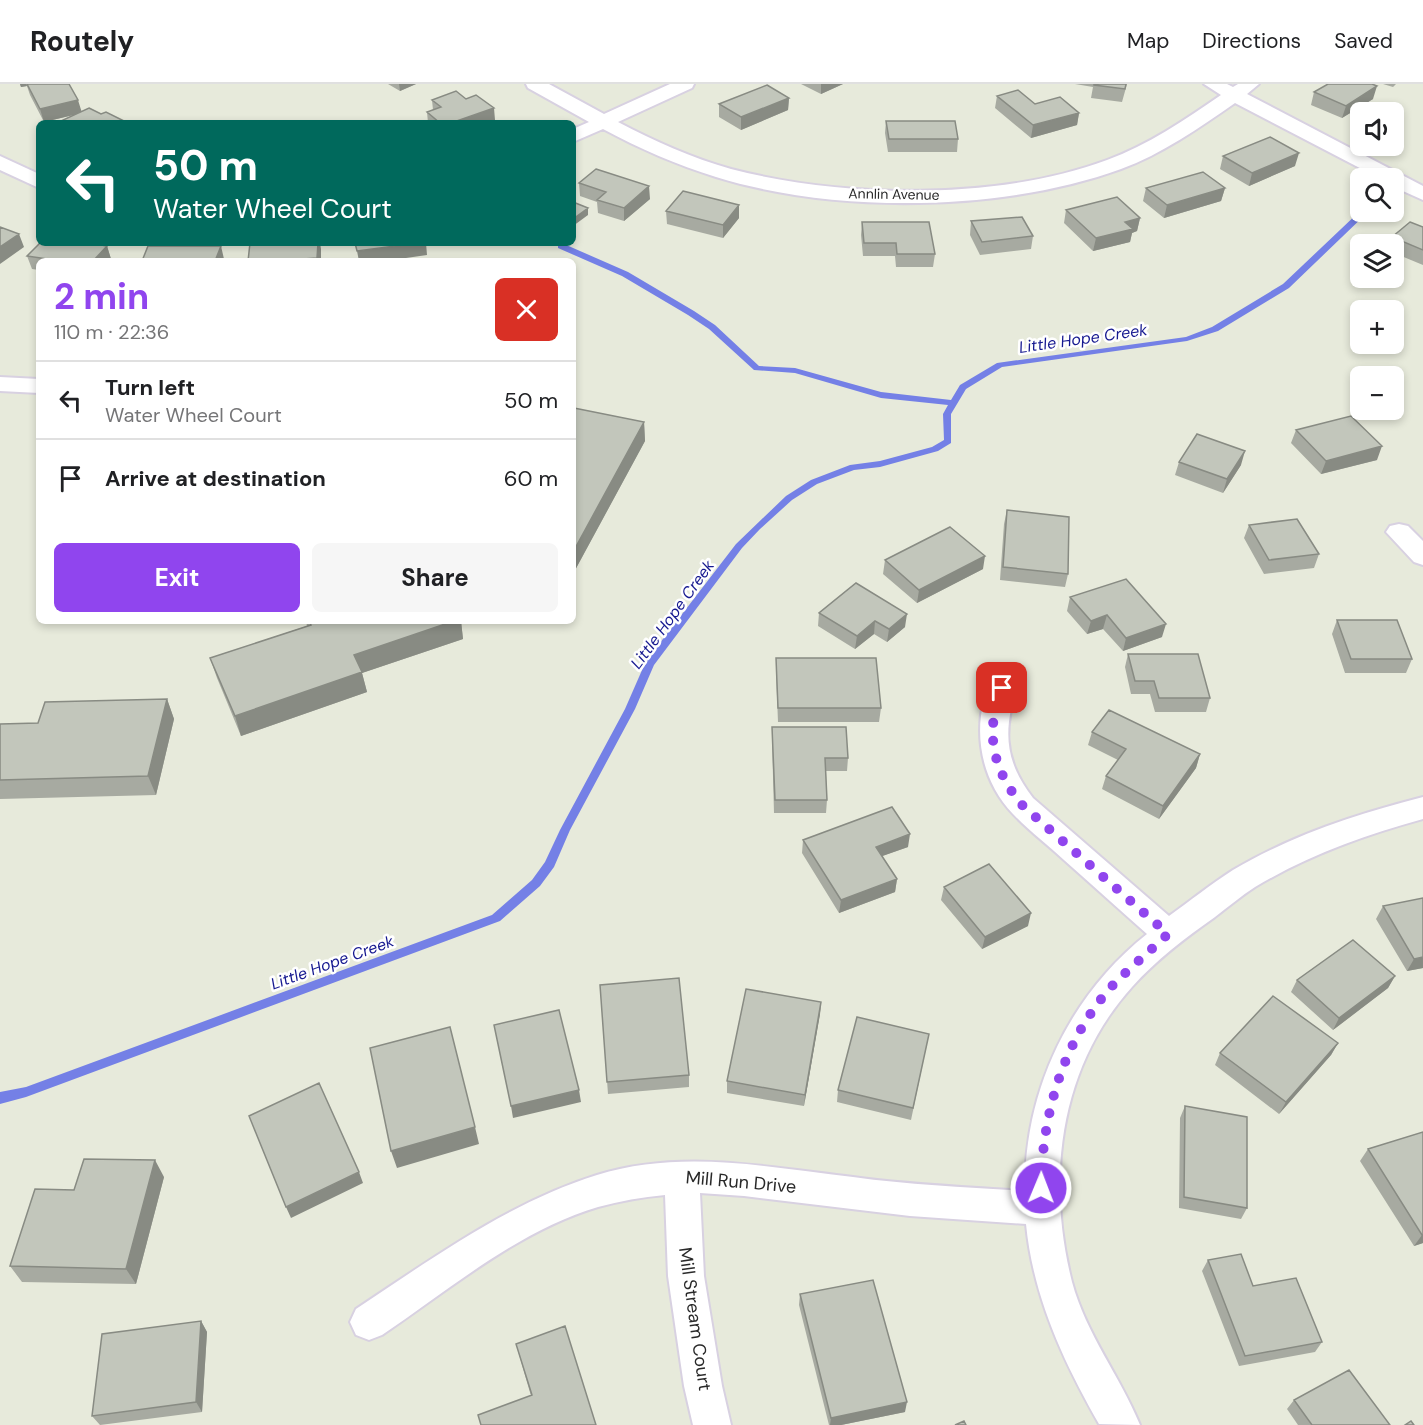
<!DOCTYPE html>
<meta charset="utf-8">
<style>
:root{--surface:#fff;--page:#f6f6f6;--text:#202124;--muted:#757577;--line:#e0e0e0;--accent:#9045ee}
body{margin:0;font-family:"DM Sans",sans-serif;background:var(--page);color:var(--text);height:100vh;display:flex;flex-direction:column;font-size:22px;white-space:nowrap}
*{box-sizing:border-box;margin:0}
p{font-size:20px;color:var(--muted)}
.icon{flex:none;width:33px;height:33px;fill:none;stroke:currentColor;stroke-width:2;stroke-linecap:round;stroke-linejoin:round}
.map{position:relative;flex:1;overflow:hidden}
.details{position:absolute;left:36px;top:174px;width:540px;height:366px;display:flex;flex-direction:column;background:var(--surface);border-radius:9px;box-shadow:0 3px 9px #0003}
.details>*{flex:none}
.guide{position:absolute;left:36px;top:36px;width:540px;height:126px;border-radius:9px;box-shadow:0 3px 9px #0003;background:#00695c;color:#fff;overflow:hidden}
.fabs{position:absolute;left:1350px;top:18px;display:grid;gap:12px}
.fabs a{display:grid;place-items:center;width:54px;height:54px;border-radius:9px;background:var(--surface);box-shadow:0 3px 9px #0003;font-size:30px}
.pin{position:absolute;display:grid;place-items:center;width:51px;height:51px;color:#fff;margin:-26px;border-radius:12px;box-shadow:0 3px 9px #0006}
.me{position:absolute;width:66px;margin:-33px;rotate:1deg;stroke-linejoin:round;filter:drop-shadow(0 0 4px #0008)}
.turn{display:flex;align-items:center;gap:21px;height:126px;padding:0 18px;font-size:27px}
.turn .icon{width:78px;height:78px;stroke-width:2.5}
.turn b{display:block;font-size:42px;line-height:51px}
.round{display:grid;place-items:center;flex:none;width:63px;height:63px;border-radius:9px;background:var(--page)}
.summary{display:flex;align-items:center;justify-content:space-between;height:102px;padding:0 18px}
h1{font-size:36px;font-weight:700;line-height:45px;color:var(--accent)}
.cta{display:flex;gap:12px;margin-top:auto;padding:12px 18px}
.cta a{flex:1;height:69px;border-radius:9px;background:var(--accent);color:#fff;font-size:24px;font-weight:700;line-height:69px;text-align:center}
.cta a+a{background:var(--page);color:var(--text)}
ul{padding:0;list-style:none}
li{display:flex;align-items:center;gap:18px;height:78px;padding:0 18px;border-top:2px solid var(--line)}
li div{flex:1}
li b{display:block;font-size:22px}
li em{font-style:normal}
header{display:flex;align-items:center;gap:36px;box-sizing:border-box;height:84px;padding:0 30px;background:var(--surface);border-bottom:2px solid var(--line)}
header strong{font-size:28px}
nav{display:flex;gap:33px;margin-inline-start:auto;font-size:21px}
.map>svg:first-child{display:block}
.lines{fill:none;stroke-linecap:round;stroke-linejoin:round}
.stream{fill:#7480e6;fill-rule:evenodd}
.street-casing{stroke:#d8d1e1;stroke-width:4}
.street{fill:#fff;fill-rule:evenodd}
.wall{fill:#a7aaa1}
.shaded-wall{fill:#888b83}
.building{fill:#c2c6bb;stroke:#888b83;stroke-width:1.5}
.route{stroke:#9045ee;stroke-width:10;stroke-dasharray:0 18}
.labels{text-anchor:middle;stroke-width:5;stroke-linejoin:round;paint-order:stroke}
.far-street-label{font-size:14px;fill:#292929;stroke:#fff}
.water-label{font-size:16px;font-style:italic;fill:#161990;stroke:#fff}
.near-street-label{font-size:18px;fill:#292929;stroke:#fff}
</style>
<header>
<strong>Routely</strong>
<nav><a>Map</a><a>Directions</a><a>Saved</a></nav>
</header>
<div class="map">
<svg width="1423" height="1341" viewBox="0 0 1423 1341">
<rect width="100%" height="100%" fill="#e7eadb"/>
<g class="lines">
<path class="stream" d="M1360 127 1368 128 1289 204 1218 247 1187 257 1002 283 966 305 951 330V359L938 367 880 383 854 386 817 400 792 416 760 445 742 464 654 581 635 625 570 746 554 783 540 802 500 837 26 1013 0 1020V1008L26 1003 492 831 532 796 545 778 560 746 625 625 646 577 736 460 786 412 811 396 850 381 880 377 932 363 944 356 943 330 948 321 881 314 795 289 754 286 709 245 688 231 622 192 558 164V160H564L628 188 694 227 715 241 759 282 795 284 881 308 951 316 960 301 997 279 1186 253 1212 243 1283 200Z"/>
<g class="street-casing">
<path id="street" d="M526 0H549L604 30 670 0H694L692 4 618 38C654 57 692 74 731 85 843 114 997 117 1107 76 1148 61 1185 36 1221 11L1204 0H1227L1233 3 1238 0H1259L1247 10 1423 102V116L1394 103V94H1379L1235 19C1199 44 1162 70 1121 85 1003 128 835 130 716 93 677 81 640 65 603 45L573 58V45L589 38 528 4Z
M0 72 39 90V104L0 86Z
M0 293 39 295V309L0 307Z
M1399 440 1408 442 1423 457V481L1414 478 1386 448 1390 442Z
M1006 583 1016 586 1020 593C1004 641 1001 673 1033 714L1169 832C1190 817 1211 800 1233 786 1292 751 1357 730 1423 713V735C1364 751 1307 772 1255 803 1241 812 1228 823 1215 833 1185 854 1156 876 1132 903 1059 984 1046 1095 1072 1198 1086 1250 1120 1292 1140 1341L1099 1340C1063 1277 1033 1212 1026 1140L910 1132 744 1112 700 1109 704 1192 722 1302 731 1341H693L684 1302 668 1192 665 1111C642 1113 620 1117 598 1123 518 1147 450 1205 382 1251L369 1256 356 1251 350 1238 356 1225C433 1174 508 1119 597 1091 681 1065 767 1083 853 1093 910 1101 967 1103 1025 1107 1024 1007 1069 912 1147 850 1119 825 1092 801 1064 776 1048 761 1029 747 1013 730 976 691 970 633 996 586Z"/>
</g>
<use href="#street" class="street"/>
</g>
<path class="wall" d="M20 0H69L81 27 101 30 128 39H64L63 36 73 31 44 38 30 11 27 2 21 3Z
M388 0H416L400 7Z
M801 0H843L821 10Z
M1075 0H1127L1122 18 1091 14 1093 3Z
M1383 0H1396L1393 3Z
M1314 8 1373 15 1342 34 1311 21Z
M997 12 1079 29 1077 41 1031 54 995 24Z
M789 14 788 26 741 46 719 33V20Z
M432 16 495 36 488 39H428L427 28 433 26Z
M886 37 958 55 957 68H888L885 49Z
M1223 72 1295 82 1249 102 1220 85Z
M579 99 650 115 624 137 598 129 597 118 580 112Z
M1146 104H1225L1221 117 1164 134 1143 117Z
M1066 126 1140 134 1137 147 1132 149 1130 158 1093 167 1064 139Z
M666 127 739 134 723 154 667 140Z
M971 137 1033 152 1031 165 980 171 970 151Z
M862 138 935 170 933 183H896L895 172H863L861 151Z
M1423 143V181L1394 169V160H1389L1392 153Z
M107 162 111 175 109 177H39V186L32 185 27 172Z
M321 165V177H248Z
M573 326 644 338 645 357 574 488 573 487Z
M1296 346 1377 376 1321 390 1291 359Z
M1179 378 1241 381 1223 409 1175 391Z
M1007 426 1068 490 1065 503 1000 496 1004 440Z
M1249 441 1319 470 1314 484 1264 490 1244 454Z
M885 476 983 485 917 519 883 490Z
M856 499 905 543 887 558 874 550 855 565 818 542 819 529Z
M1070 513 1162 553 1123 567 1103 545 1087 550 1067 527Z
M1337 536 1412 575 1406 589H1345L1332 550Z
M306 537H461L463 555 362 589 367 608 241 652 217 594 210 574 307 542Z
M1128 570 1210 614 1206 628H1155L1150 610H1131L1125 583Z
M776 574 881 624 879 638H778L776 588Z
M167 615 174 635 156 711 0 715V640L38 639Z
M772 643 848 674 847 687H826L827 716 826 729H774L772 656Z
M1092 648 1200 670 1196 684 1159 735 1102 705 1106 692 1118 676 1088 661Z
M803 756 908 763 882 772 897 795 895 808 839 829 802 769Z
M944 803 1028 842 982 865 941 816Z
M1383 822 1423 884 1407 887 1376 835Z
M1395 892 1388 904 1333 946 1291 908 1297 896Z
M600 901 689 991V1003L608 1010Z
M821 918 820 930 804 1022 727 1009V997Z
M929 950 911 1036 837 1018 838 1006Z
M1338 959 1331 971 1279 1030 1215 981 1220 969Z
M1185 1022 1247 1124 1241 1135 1179 1124 1180 1034Z
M1423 1048V1159L1414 1162 1360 1077 1368 1065Z
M164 1093 136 1200 22 1198 10 1182 74 1106Z
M1208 1176 1253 1202 1322 1258 1315 1268 1239 1282 1202 1187Z
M800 1210 905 1328 841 1341H829L799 1221Z
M201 1237 207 1248 202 1328 100 1341 92 1332Z
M516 1260 596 1341 531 1312Z
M1294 1316 1390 1341H1298L1287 1325Z"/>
<path class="shaded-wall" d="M20 0H26L27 2 21 3Z
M399 0H416L400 7Z
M821 0H843L821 10Z
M1377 2 1373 15 1342 34 1346 22Z
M789 14 788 26 741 46V33Z
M78 16 82 29 44 38 40 25Z
M494 24 495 36 488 39H451Z
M1079 29 1077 41 1031 54 1033 41Z
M1299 69 1295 82 1249 102 1252 89Z
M649 102 650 115 624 137V124Z
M1225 104 1221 117 1164 134 1167 121Z
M739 121V134L723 154V141Z
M588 124V131L573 142V135Z
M1140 134 1137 147 1132 149 1130 158 1093 167 1096 154 1125 138Z
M19 150 24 163 0 180V163Z
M318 159H320L321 165V177H318L317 174Z
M418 159H426L427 171 385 177H359L357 167Z
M107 162 111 175 109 177H93Z
M221 162 224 175 223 177H215Z
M644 338 645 357 574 488 573 468Z
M1382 362 1377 376 1321 390 1326 377Z
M1245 367 1241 381 1223 409 1227 395Z
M985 472 983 485 917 519 919 506Z
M907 530 905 543 887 558 889 545Z
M1107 531 1103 545 1087 550 1091 537Z
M454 537H461L463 555 362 589 367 608 241 652 235 632 354 571Z
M875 537 874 550 855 565 857 552Z
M1166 540 1162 553 1123 567 1126 554Z
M167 615 174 635 156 711 148 692Z
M1200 670 1196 684 1159 735 1163 722Z
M910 750 908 763 874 775 876 763Z
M897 795 895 808 839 829 841 816Z
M1031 829 1028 842 982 865 985 853Z
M1423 873V884L1407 887 1414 875Z
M1395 892 1388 904 1333 946 1339 934Z
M821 918 820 930 804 1022 805 1011Z
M1338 959 1331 971 1279 1030 1286 1018Z
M579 1006 581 1018 513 1034 511 1022Z
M475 1043 479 1060 397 1084 391 1067Z
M155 1076 164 1093 136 1200 126 1185Z
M359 1088 363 1099 291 1134 286 1123Z
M1423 1151V1159L1414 1162 1422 1151Z
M201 1237 207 1248 202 1328 196 1318Z
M907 1318 905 1328 841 1341H830L831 1334Z"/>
<path class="building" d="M27 0H69L78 16 40 25Z
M1094 0H1126L1125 5 1094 1Z
M1328 0H1372L1377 2 1346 22 1314 8Z
M767 1 789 14 741 33 719 20Z
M1018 6 1035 20 1060 13 1079 29 1033 41 997 12Z
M456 7 466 15 476 11 494 24 451 39H440L427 28 441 23 432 16Z
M89 24 101 30 106 28 128 39H68L63 36Z
M389 37 390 39H376Z
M886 37H955L958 55H889Z
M1270 53 1299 69 1252 89 1223 72Z
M596 85 649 102 624 124 597 116 606 108 579 99Z
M1203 88 1225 104 1167 121 1146 104Z
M683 107 739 121 723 141 666 127Z
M1117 113 1140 134 1125 138 1133 145 1096 154 1066 126Z
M573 118 588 124 573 135Z
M1022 133 1033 152 982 158 971 137Z
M862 138H929L935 170H897L896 159H864Z
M1410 138 1423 143V166L1392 153Z
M0 143 19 150 0 163Z
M40 159H89L107 162 93 177H61L27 172Z
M250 159H318L317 174 276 177H248Z
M355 159H418L357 167Z
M148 162H221L215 177H142Z
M574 324 644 338 573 468V326Z
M1351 332 1382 362 1326 377 1296 346Z
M1197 350 1245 367 1227 395 1179 378Z
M1007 426 1069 433 1068 490 1003 483Z
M1297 435 1319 470 1269 476 1249 441Z
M950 443 985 472 919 506 885 476Z
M1126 495 1166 540 1126 554 1107 531 1091 537 1070 513Z
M856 499 907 530 889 545 875 537 857 552 819 529Z
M1337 536H1397L1412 575H1351Z
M309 537H454L354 571 362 588 235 632 210 574 311 541Z
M1128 570H1198L1210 614H1159L1154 597H1135Z
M776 574H876L881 624H778Z
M167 615 148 692 0 696V640L38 639 45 618Z
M1109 626 1200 670 1163 722 1106 692 1126 665 1092 648Z
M772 643H846L848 674H825L827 716H775Z
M892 723 910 750 876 763 897 795 841 816 803 756Z
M989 780 1031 829 985 853 944 803Z
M1423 814V873L1414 875 1383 822Z
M1353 856 1395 892 1339 934 1297 896Z
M679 894 689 991 607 998 600 901Z
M746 905 821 918 805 1011 727 997Z
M1273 912 1338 959 1286 1018 1220 969Z
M559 926 579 1006 511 1022 494 941Z
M857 933 929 950 913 1024 838 1006Z
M450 943 475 1043 391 1067 370 964Z
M319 999 359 1088 286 1123 249 1032Z
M1185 1022 1247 1033V1124L1184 1113Z
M1423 1048V1151H1422L1368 1065Z
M84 1075 155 1076 126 1185 10 1182 35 1105 74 1106Z
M1241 1170 1253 1202 1296 1194 1322 1258 1245 1272 1208 1176Z
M873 1196 907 1318 831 1334 800 1210Z
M201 1237 196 1318 92 1332 102 1250Z
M565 1242 596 1341H481L478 1331 532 1311 516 1260Z
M1349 1286 1390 1341H1312L1294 1316Z
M964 1337 966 1341H955Z
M1411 1337 1414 1341H1405Z"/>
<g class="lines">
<path class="route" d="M1002 604C984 649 993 687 1023 722L1168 850C1150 867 1131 883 1114 900 1063 955 1042 1031 1041 1104"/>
</g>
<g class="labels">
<g class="far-street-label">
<text transform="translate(894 110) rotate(1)" y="5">Annlin Avenue</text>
</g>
<g class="water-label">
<text transform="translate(1083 254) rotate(-8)" y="6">Little Hope Creek</text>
<text transform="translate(672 530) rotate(-54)" y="6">Little Hope Creek</text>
<text transform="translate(332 878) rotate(-20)" y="6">Little Hope Creek</text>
</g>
<g class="near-street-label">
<text transform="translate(741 1098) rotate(5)" y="6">Mill Run Drive</text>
<text transform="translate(695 1235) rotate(82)" y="6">Mill Stream Court</text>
</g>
</g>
</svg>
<div class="fabs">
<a><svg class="icon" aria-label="sound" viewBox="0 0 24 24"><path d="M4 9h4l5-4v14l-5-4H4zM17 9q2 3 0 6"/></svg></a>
<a><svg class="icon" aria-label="search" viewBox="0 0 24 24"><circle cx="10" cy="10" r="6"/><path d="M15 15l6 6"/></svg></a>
<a><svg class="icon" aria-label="layers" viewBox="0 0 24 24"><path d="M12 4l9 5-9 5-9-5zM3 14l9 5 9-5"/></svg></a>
<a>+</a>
<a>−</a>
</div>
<div class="pin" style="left:1002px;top:604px;background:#d93025"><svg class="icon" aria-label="arrive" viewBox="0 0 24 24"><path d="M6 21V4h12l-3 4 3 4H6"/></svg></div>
<svg class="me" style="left:1041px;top:1104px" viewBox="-20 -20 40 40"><circle r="17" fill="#9045ee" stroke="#fff" stroke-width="3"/><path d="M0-11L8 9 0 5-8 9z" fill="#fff"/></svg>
<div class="guide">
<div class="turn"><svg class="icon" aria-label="left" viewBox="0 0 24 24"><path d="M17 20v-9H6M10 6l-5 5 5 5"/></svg><div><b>50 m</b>Water Wheel Court</div></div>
</div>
<section class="details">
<div class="summary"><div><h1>2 min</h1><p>110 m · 22:36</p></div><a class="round" style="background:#d93025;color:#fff"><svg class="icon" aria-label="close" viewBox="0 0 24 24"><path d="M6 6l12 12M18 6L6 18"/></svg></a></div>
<ul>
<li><svg class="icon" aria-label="left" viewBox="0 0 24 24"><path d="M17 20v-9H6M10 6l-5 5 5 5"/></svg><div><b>Turn left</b><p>Water Wheel Court</p></div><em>50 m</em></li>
<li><svg class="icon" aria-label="arrive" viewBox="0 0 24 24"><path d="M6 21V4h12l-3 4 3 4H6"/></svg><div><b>Arrive at destination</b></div><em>60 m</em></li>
</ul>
<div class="cta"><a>Exit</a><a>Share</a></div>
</section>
</div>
